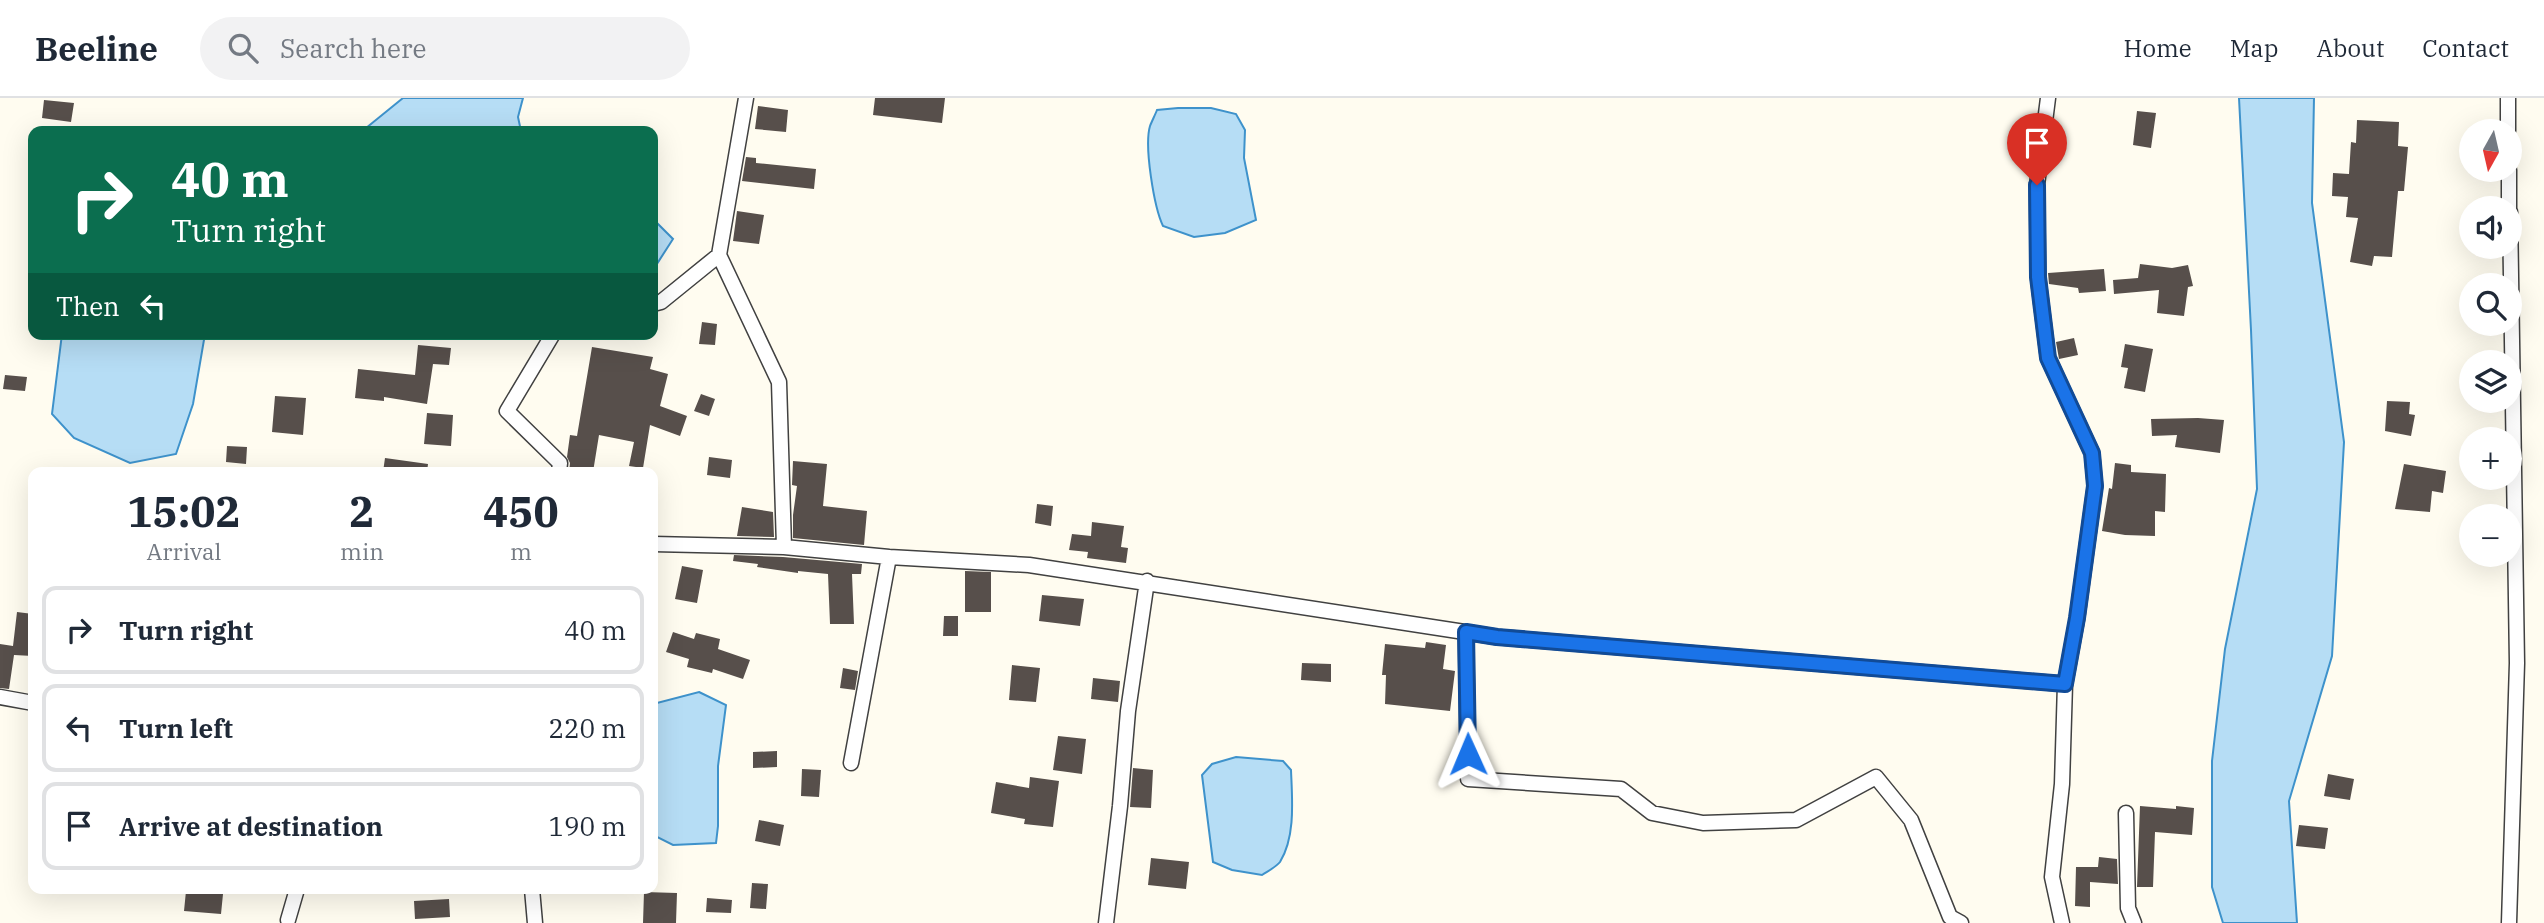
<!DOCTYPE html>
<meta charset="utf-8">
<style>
:root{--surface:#fff;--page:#f2f2f3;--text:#1f2937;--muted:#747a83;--line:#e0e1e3}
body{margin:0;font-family:"IBM Plex Serif",serif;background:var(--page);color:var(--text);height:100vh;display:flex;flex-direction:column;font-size:26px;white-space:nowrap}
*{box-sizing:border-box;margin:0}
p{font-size:23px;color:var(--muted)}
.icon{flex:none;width:38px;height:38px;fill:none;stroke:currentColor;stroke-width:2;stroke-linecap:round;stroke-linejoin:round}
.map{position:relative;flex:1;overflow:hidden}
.drawer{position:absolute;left:28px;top:369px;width:630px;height:427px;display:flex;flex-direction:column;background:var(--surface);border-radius:14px;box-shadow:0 7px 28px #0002}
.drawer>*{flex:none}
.hud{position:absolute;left:28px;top:28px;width:630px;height:214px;border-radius:14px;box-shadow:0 7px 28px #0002;background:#0b6e4f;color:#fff;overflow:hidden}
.needle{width:46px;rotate:188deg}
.tools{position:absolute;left:2459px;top:21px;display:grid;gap:14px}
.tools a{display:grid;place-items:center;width:63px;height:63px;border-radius:50%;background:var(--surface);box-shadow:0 7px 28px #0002;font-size:35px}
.pin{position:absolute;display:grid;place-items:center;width:60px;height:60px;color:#fff;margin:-72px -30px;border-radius:50% 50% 50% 0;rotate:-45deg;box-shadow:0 0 7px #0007}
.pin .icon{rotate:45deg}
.me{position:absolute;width:77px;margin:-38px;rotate:359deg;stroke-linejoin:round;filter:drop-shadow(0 0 5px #0008)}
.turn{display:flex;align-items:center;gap:24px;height:147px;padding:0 28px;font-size:32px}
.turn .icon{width:91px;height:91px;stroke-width:2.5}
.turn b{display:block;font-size:49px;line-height:60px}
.then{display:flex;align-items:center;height:66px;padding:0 28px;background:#0003;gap:14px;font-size:26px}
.eta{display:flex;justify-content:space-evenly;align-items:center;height:119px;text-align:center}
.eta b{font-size:42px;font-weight:700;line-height:49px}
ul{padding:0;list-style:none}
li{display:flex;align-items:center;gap:21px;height:88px;margin:0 14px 10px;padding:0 14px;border:4px solid var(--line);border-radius:14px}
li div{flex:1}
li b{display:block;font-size:26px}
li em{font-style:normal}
header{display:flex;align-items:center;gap:42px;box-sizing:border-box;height:98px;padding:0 35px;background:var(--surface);border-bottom:2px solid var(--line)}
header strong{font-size:33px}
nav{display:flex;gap:38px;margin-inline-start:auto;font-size:24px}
.search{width:490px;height:63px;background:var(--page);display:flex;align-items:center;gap:18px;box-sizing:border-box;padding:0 24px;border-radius:38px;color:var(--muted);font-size:26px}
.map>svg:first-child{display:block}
.water{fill:#b6ddf5;stroke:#3e92cb;stroke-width:2}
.building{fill:#574f4b}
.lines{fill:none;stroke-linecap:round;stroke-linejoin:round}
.street-casing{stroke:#414141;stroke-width:17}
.street{stroke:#fff;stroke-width:14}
.route-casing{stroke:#114b97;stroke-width:18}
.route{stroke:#1a73e8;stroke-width:12}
</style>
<header>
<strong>Beeline</strong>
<div class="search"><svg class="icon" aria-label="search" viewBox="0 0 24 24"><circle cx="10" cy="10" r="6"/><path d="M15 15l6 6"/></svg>Search here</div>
<nav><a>Home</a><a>Map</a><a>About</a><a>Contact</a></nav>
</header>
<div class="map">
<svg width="2544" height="825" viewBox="0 0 2544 825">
<rect width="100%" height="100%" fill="#fffcf0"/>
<path class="water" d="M403 0H523L518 19 521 33H365L366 30Z
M2239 0H2314L2312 105 2344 344 2332 558 2289 703 2297 825H2223L2212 789V663L2225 551 2257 391 2251 232Z
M1178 10H1211L1236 16 1245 32 1244 60 1256 122 1225 135 1194 139 1163 128C1154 109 1144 48 1150 28 1152 23 1155 17 1157 12Z
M653 121 673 141 653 172Z
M62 236H205L193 306 176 356 130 365 74 340 52 316Z
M699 594 726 607 718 668V728L716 745 673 747 653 737V606Z
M1236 659 1283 663 1291 672C1292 700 1296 738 1280 764 1276 769 1268 773 1262 777L1232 772 1213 764 1202 677 1212 666Z"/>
<path class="building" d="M875 0H945L942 25 873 17Z
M44 2 74 5 71 24 42 20Z
M758 8 788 12 786 34 755 31Z
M2137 13 2156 15 2151 50 2133 47Z
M2357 22 2399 24 2398 48 2408 49 2404 93H2398L2392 159 2374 158 2372 168 2350 164 2358 120 2346 119 2348 99 2332 98 2333 75 2349 76 2351 44 2356 45Z
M746 59 756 60V65L816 71 814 91 742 83Z
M737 113 764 117 759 146 733 143Z
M2140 166 2172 170 2188 167 2193 188 2188 189 2184 218 2157 215 2159 192 2114 196 2113 182 2138 180Z
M2104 171 2106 193 2079 195 2078 190 2049 186 2048 175Z
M702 224 717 226 715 247 699 246Z
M2074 240 2078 257 2059 261 2056 244Z
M2125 246 2153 251 2145 294 2124 290 2128 270 2121 269Z
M418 247 451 250 449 267 433 266 427 306 384 299V303L355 300 358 271 415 277Z
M592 249 653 259 650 271 668 276 660 308 687 318 680 338 650 327 643 370 629 368 634 344 599 337 593 374H569L570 365 567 359 570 337 577 338Z
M5 277 27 279 25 293 3 291Z
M701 296 715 301 709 318 694 313Z
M275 298 306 300 303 337 272 334Z
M2387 303 2410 304 2409 316 2415 317 2411 338 2385 333Z
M427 315 453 317 451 348 424 346Z
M2198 320 2224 322 2220 355 2175 349 2177 337 2152 338 2151 321Z
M227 348 247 349 246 366 226 364Z
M709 359 732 362 730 380 707 377Z
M385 360 428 366 427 374H383Z
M793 363 827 366 823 408 867 413 864 447 793 440V417L797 388 792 387Z
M2115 365 2131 367V374L2166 376 2165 414 2155 413V438L2125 437 2102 433 2109 390 2112 391Z
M2404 366 2446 373 2443 395 2432 393 2430 414 2395 411Z
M1037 406 1053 408 1051 428 1035 425Z
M742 409 773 414 774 439 737 438Z
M1092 424 1124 428 1121 449 1128 450 1126 465 1087 460 1088 454 1069 452 1072 436 1091 438Z
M734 457 783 459 862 466 861 476H852L854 526H830L828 476 798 473V475L757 469 758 466 733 463Z
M682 468 703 472 697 505 675 501Z
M965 473 991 474V514H965Z
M1042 497 1084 501 1080 528 1039 523Z
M17 514 33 516V558L14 557 9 591 0 590V546L13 548Z
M944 518H958V538H943Z
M673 534 694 541 696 535 720 541 718 551 750 562 743 581 713 571 712 575 687 569 689 561 666 554Z
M1426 544 1446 547 1443 571 1455 573 1450 613 1385 606 1386 577H1382L1385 546 1425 550Z
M1302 565 1331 566V584L1301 582Z
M1012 567 1040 570 1036 604 1009 602Z
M843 570 858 573 855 592 840 590Z
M1093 580 1120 583 1118 604 1091 601Z
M1058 638 1086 641 1082 676 1053 672Z
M777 653V669L753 670V654Z
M1133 670 1153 672 1151 710 1130 709Z
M802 671 821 672 819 699 801 698Z
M2328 676 2354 681 2350 702 2324 698Z
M1030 679 1059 683 1053 729 1024 726 1025 721 991 715 996 684 1029 690Z
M2140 708 2176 711V708L2194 710 2192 737 2155 734 2153 789H2137Z
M759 722 784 727 780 748 755 743Z
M2299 727 2328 730 2325 751 2296 748Z
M2099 759 2117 761 2118 786 2090 784V809L2075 808 2076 769H2098Z
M1151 760 1189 764 1186 791 1148 787Z
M752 785 768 786 766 811 750 810Z
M186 793 223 796 221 816 184 813Z
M644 794 677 795 676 825H643Z
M707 800 732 802 731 815 706 814Z
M449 801 450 819 415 821 414 803Z"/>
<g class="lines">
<g class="street-casing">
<path id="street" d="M746 0 719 157 779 284 784 449
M2048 0 2037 87 2038 179 2048 260 2092 355 2095 388 2077 521 2065 586
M2508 0V33
M2509 72V110
M653 206 661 204 719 157
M553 236 507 313 560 365 559 374
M653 446 784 449 889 459 1029 467 1497 539 2065 586 2062 686 2052 779 2062 825
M1466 534 1468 681 1621 691 1652 715 1703 725 1796 722 1876 679 1911 722 1950 819 1961 825
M0 599 33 605
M851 665 889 459
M2126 715 2128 810 2134 825
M532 791 535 825
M288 822 297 791
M1106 825 1120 708 1128 613 1147 483
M2509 825 2517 565 2510 114"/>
</g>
<use href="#street" class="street"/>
</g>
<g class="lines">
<g class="route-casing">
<path id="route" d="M1468 656 1466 534 1497 539 2065 586 2077 520 2095 388 2092 355 2048 260 2038 179 2037 87"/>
</g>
<use href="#route" class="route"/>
</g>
</svg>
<div class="tools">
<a><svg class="needle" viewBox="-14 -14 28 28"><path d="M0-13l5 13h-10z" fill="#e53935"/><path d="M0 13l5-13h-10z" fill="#747a83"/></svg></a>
<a><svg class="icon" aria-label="sound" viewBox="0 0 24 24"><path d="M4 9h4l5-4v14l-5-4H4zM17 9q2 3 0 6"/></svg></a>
<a><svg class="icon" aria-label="search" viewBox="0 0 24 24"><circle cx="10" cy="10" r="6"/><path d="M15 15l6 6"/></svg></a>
<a><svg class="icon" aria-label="layers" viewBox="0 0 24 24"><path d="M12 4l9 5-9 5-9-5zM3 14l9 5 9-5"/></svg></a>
<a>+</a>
<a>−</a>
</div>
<div class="pin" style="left:2037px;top:87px;background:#d93025"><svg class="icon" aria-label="arrive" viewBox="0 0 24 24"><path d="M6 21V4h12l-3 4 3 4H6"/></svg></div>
<svg class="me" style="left:1468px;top:656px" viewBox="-20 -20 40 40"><path d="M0-17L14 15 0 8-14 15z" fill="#1a73e8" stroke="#fff" stroke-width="4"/></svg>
<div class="hud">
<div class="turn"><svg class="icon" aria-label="right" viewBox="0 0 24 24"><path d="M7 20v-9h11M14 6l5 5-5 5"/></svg><div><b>40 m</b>Turn right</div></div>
<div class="then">Then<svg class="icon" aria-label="left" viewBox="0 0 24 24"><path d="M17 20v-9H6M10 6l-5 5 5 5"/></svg></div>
</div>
<section class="drawer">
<div class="eta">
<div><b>15:02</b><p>Arrival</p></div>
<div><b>2</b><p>min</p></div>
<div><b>450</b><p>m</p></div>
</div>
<ul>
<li><svg class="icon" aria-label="right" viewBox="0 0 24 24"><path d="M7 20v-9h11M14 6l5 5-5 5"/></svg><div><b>Turn right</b></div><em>40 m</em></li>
<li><svg class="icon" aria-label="left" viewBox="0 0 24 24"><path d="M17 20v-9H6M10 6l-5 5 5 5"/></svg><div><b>Turn left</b></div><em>220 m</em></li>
<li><svg class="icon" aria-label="arrive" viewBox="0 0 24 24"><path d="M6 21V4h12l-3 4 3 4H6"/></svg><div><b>Arrive at destination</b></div><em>190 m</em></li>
</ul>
</section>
</div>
